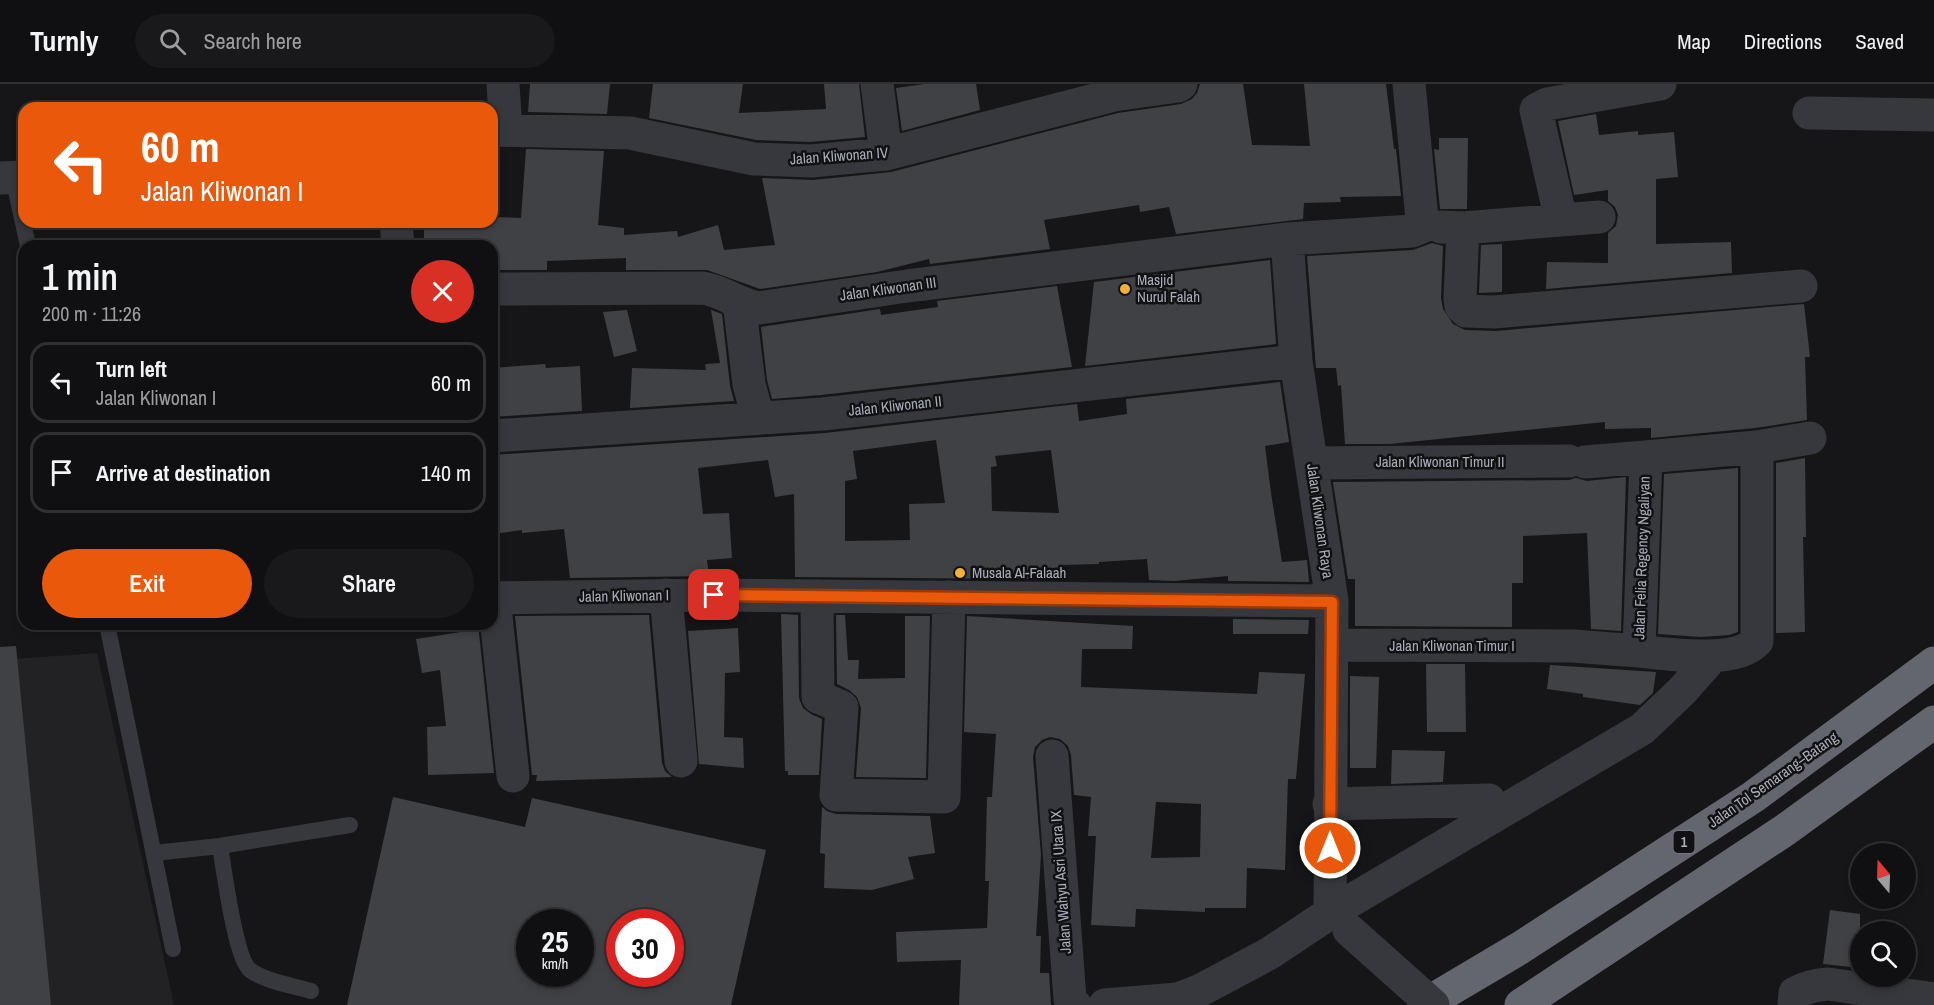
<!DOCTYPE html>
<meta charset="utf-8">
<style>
:root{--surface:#101012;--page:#19191b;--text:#f1f3f6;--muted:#9c9d9f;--line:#303032;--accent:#ea580c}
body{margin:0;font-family:"Archivo Narrow",sans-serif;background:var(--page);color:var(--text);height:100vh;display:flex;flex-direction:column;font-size:22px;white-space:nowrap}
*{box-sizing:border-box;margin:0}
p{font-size:20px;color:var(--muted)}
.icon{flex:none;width:33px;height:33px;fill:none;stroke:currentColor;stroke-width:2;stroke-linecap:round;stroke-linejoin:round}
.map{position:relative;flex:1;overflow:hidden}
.side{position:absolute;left:18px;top:156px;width:480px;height:390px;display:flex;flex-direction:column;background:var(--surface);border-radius:18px;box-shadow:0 3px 9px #0003,0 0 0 2px var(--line)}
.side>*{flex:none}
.guide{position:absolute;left:18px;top:18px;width:480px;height:126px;border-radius:18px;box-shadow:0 3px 9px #0003,0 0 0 2px var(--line);background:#ea580c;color:#fff;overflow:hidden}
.needle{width:39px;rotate:341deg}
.fabs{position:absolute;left:1850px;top:759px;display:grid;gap:12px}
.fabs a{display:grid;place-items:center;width:66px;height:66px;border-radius:50%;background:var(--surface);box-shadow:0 3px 9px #0003,0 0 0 2px var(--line);font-size:30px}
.speed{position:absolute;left:516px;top:825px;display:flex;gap:12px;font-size:30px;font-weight:700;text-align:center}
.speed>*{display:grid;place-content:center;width:78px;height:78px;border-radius:50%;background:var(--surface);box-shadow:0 3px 9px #0003,0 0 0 2px var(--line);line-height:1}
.speed small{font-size:15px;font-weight:400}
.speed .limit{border:9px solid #d22;background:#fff;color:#111}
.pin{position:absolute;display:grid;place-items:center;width:51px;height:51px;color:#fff;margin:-26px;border-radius:12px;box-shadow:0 3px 9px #0006}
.me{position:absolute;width:66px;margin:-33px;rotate:0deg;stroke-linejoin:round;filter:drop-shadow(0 0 4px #0008)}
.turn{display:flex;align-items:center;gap:21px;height:126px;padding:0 24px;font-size:27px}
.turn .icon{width:78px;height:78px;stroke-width:2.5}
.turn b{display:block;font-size:42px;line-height:51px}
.round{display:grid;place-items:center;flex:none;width:63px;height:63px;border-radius:32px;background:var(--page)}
.summary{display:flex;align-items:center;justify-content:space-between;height:102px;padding:0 24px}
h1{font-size:36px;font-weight:600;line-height:45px}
.action{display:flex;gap:12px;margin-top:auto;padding:12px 24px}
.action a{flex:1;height:69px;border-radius:36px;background:var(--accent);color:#fff;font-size:24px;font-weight:600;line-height:69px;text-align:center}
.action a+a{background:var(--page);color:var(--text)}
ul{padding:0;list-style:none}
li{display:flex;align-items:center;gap:18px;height:81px;margin:0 12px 9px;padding:0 12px;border:3px solid var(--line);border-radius:18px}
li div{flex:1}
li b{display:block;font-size:22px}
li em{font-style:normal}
header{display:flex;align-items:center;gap:36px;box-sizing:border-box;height:84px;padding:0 30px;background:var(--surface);border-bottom:2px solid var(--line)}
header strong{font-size:28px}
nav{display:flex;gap:33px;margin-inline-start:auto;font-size:21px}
.search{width:420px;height:54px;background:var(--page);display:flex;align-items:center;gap:15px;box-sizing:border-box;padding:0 21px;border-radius:33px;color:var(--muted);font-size:22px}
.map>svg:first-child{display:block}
.built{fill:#222225}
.building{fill:#404145;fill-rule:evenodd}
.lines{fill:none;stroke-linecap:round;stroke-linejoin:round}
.lane{stroke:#37383d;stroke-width:16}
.street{stroke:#37383d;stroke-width:33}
.highway{stroke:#63666e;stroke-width:33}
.street-bridge{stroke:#37383d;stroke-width:33}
.route-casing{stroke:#983908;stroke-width:15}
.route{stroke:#ea580c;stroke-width:10}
.poi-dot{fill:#f2b134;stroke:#111113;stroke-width:2}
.labels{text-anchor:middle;stroke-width:5;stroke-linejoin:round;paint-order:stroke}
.shield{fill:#111113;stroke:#7b7e86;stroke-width:1.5}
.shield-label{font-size:14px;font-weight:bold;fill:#a8adb8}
.street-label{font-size:15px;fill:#a8adb8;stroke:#111113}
.poi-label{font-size:15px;fill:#a8adb8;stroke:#111113;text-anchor:start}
</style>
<header>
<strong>Turnly</strong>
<div class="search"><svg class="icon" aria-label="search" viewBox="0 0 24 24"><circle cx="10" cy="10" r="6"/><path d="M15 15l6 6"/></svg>Search here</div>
<nav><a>Map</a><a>Directions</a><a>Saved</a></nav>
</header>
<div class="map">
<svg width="1934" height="921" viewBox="0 0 1934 921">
<rect width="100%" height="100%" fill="#161618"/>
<path class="built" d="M97 569 174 921H0V576Z"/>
<path class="building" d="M530 0H610L607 30 528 28Z
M653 0H743L739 29 826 25 824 0H859L865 53 810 58 756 56 649 34Z
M924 0H976L980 26 902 47 896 4Z
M1200 0H1243L1252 61 1310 62 1304 0H1386L1394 65H1396L1401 112 1340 113 1341 118 1304 119 1303 135 1176 150 1169 123 1140 128 1139 121 1044 136 1050 165 930 180 929 175 877 188 760 205 707 186H626V174L547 177V186H492V162H424V138H492V133L521 134 526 65 604 67 598 141 624 144V151L677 147 678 153 718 141 724 166 775 161 762 94 813 96 891 88 1118 29 1181 20 1192 15 1197 9Z
M1596 30 1599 51 1638 47V51L1674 48 1678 93 1656 95V160L1731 158 1732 189 1546 205 1547 178 1608 179V149L1616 142 1618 131 1615 123 1608 117V106L1574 111 1558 37Z
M1439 54H1468L1467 125H1440L1434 65 1439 66Z
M1432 159 1443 162 1441 214 1443 225 1453 240 1465 246 1496 247 1804 220 1810 273H1805L1807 336 1755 344 1651 354V344L1605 345V338L1390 360H1345L1341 301 1338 302 1336 284H1316L1307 172 1413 166Z
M1502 160V208L1479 209 1481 161Z
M1270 176 1276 260 1085 282 1094 198Z
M1057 202 1072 283 821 311 772 315 767 296 761 243 880 225 881 231 938 223 937 217Z
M627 226 637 267 614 273 603 228Z
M711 226 722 230 730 302 734 317 630 324 632 284 706 286 705 280 720 279Z
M545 280 546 284 580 282 582 327 492 333V284Z
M1280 298 1289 358 1265 362 1271 409 1282 478 1307 476 1309 498 1228 497V492L1174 497 1149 496 1147 475 1099 478V480L1062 481V484L1029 485 1030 495 795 493 794 410 775 413 768 376 698 384 703 430 729 429 732 474 707 476 709 492 570 494 564 445 522 449V446L500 449 499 446H492V371L825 349 1077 320 1079 337 1127 330 1126 315ZM936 356 945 419 909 420 910 456 845 457V397L857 395 853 367ZM1051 366 1059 429 992 427 991 383 997 382 995 372Z
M1805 374 1806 453H1803L1805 548 1776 549V379Z
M1738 384V548L1729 551 1701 553 1658 550 1664 390Z
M1626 393 1621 547 1591 545 1587 449 1523 452V499H1512V543L1355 542V495H1348L1333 398 1569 396 1576 394 1587 397Z
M781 530 798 531 799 614 803 624 811 630 822 635 819 691H788V687H785Z
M649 531 662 679 665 687 672 693 536 697 537 691H532L515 532Z
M836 531H845L848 576H859L858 595 905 594V532H930L926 694 856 693 861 624 857 613 849 606 837 600Z
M967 532 1133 542 1132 565H1082L1081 603 1257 610 1259 588 1305 590 1296 695H1288L1285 786 1247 784 1246 824H1205V828L1136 825 1135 843 1091 841 1096 752H1088L1091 713 1074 711 1071 671 1068 662 1060 655 1050 653 1042 656 1035 663 1033 673 1041 771 1036 852H1041L1040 889H1049L1051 921H959L961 876 897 878 896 848 987 844 989 797H985L987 713H992L996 650 964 648ZM1156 718 1201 720 1200 773 1151 774Z
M1233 535 1309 536 1308 550H1233Z
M460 540H478L494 689 428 691 427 643 446 642 440 586 422 589 416 555 461 548Z
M738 544 740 588 725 589 724 653 743 654 744 684 699 680 688 547Z
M16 562 51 921H0V563Z
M1426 580H1465L1466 648H1427Z
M1550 581 1656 588 1653 609 1640 621 1583 613V610L1547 605Z
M1350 592 1379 593 1376 684H1350Z
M1392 666 1445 667 1443 698 1391 700Z
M393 713 525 743 532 714 766 766 731 921H347ZM530 838H580V890H530ZM620 838H670V890H620Z
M822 723 827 727 836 730 930 732 935 769 908 773 914 795 872 806 824 804 825 770 820 769Z
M1830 826 1860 830V884L1823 880Z"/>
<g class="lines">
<path class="lane" d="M13 93 28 162
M107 540 173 865
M220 762C224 785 235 874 250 886 266 898 292 901 311 907
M154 769 220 762 350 741"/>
<path class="street" d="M503 0 506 46
M877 0 886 70
M1809 29 1934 31
M492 46 630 49 754 75 811 77 886 70 1114 11 1178 2 1181 0
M0 94 24 93
M1561 136 1536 26 1547 20 1660 0
M396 138 398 162
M1441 143 1463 144 1599 133
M1463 144 1460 215 1461 222 1466 227 1494 228 1801 202
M1287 155 1296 277 1332 517 1330 829
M492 205 703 204C723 207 739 221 759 224L907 202 1287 155 1412 147 1424 142 1422 135 1409 0
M739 218 749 300 758 334
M492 352 823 330 1296 277
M1757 363V557C1736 581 1668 570 1639 567L1646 373 1757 363 1810 354
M1585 378 1646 373
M1312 379 1569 377
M666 511 681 677
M817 512 818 613 842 623 836 711 944 713 949 513
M492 514 714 511 1332 517
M494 514 513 692
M1332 561 1573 562 1639 567
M1052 672 1070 915 1075 921
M1329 720 1489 716
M1105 921 1178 915 1199 907 1270 869 1330 829 1642 645 1682 607 1712 573
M1794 921 1795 909C1806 903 1815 901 1828 900L1934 915"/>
<path class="highway" d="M1424 921 1520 864 1753 713 1934 579
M1521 921 1785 746 1934 638"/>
<path class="street-bridge" d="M1349 846 1433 921"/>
</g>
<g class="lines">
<g class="route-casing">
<path id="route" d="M714 511 1332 518 1330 764"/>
</g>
<use href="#route" class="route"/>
</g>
<g class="poi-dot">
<circle cx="1125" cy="205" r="6"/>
<circle cx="960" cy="489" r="6"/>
</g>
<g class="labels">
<rect class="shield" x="1673.5" y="747" width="21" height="22" rx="4.5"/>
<g class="shield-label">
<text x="1684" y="763">1</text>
</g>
<g class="street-label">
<text transform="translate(839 72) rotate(-4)" y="5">Jalan Kliwonan IV</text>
<text transform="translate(888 205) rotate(-8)" y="5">Jalan Kliwonan III</text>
<text transform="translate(895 322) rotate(-6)" y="5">Jalan Kliwonan II</text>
<text x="1440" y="383">Jalan Kliwonan Timur II</text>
<text transform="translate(1320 437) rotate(82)" y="5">Jalan Kliwonan Raya</text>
<text transform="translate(1642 474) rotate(-88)" y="5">Jalan Felia Regency Ngaliyan</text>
<text transform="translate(624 512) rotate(-1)" y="5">Jalan Kliwonan I</text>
<text x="1452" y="567">Jalan Kliwonan Timur I</text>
<text transform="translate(1773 696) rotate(-35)" y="5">Jalan Tol Semarang–Batang</text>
<text transform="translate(1061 798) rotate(-94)" y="5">Jalan Wahyu Asri Utara IX</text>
</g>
<g class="poi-label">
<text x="1137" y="201">Masjid<tspan x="1137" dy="17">Nurul Falah</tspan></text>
<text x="972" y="494">Musala Al-Falaah</text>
</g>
</g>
</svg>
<div class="fabs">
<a><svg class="needle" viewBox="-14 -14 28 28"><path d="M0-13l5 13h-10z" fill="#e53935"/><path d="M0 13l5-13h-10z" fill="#9c9d9f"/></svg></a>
<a><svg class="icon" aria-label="search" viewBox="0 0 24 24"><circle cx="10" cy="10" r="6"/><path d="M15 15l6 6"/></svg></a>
</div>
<div class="speed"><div>25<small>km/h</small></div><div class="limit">30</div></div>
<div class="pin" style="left:714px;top:511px;background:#d93025"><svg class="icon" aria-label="arrive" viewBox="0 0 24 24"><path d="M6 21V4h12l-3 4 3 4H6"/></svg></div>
<svg class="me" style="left:1330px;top:764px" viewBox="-20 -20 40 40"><circle r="17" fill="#ea580c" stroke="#fff" stroke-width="3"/><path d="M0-11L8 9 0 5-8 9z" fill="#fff"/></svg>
<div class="guide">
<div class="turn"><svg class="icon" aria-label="left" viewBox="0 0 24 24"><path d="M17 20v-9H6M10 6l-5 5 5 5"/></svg><div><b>60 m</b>Jalan Kliwonan I</div></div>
</div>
<section class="side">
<div class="summary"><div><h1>1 min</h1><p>200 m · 11:26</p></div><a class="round" style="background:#d93025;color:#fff"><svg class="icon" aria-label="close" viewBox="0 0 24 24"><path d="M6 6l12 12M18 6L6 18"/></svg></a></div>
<ul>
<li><svg class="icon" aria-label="left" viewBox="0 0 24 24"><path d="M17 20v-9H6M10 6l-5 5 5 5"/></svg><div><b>Turn left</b><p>Jalan Kliwonan I</p></div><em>60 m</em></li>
<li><svg class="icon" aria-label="arrive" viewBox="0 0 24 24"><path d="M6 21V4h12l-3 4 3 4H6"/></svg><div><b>Arrive at destination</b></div><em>140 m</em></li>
</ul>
<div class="action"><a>Exit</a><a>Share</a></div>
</section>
</div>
